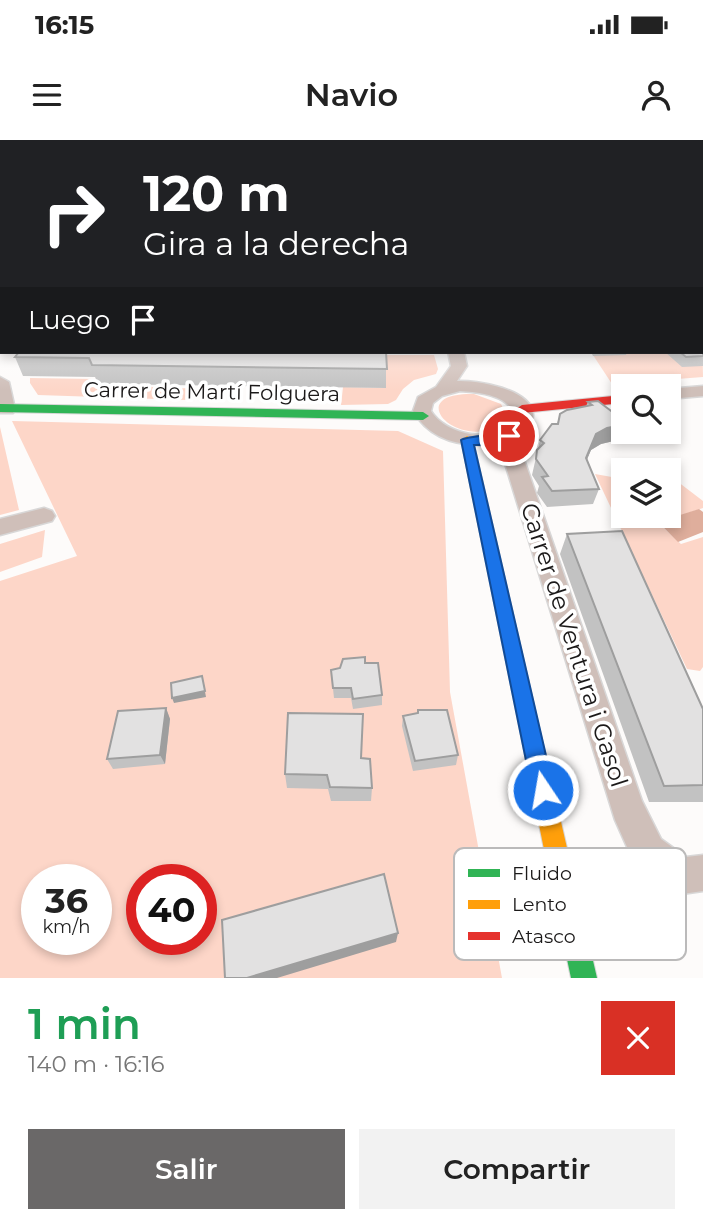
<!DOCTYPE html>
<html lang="es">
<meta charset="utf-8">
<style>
:root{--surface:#fff;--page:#f2f2f2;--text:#222;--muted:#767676;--accent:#6a6868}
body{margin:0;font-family:Montserrat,sans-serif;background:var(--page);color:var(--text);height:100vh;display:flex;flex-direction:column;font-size:26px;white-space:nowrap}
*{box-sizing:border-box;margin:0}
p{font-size:23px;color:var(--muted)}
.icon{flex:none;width:38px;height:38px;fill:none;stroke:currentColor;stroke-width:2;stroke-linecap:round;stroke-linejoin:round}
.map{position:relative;height:838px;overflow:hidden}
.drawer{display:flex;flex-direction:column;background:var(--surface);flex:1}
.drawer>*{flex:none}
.hud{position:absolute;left:0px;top:0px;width:704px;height:214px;box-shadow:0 4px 10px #0003;background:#202124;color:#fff;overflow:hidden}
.fabs{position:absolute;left:611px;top:234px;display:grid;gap:14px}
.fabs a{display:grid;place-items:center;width:70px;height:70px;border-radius:0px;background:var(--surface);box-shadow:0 4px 10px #0003;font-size:35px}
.speed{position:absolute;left:21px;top:724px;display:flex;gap:14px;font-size:35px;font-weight:700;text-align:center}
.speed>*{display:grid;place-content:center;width:91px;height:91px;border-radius:50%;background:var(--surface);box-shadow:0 4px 10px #0003;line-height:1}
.speed small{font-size:18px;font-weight:400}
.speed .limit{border:10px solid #d22;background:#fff;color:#111}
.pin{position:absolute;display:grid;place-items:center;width:60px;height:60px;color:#fff;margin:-30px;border:4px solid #fff;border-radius:50%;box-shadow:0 2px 7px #0007}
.me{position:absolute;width:77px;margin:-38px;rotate:348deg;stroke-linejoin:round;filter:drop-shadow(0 0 5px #0008)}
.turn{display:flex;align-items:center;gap:24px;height:147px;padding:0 28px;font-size:32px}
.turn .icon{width:91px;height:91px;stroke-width:2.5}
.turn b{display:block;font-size:49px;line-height:60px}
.then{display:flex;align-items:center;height:66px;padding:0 28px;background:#0003;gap:14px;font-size:26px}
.round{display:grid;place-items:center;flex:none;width:74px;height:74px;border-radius:0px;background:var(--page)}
.headline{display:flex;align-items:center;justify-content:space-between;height:119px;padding:0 28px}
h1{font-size:42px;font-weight:600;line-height:52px;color:#1e9e55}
.primary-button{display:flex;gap:14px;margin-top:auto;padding:14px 28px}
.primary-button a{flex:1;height:80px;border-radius:0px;background:var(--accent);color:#fff;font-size:28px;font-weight:600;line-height:80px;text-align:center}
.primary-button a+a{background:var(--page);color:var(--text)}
.status{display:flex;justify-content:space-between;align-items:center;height:49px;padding:0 35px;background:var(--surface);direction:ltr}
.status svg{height:19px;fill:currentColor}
header{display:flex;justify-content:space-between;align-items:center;height:91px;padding:0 28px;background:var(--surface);font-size:32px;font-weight:600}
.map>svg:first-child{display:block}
.green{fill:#fdd6c8;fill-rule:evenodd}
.water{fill:#dfae9c}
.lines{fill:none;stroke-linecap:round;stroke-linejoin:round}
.street-casing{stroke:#d8d7d7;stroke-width:3}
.fast-casing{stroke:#d8d7d7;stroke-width:2}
.slow-casing{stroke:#d8d7d7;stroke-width:2}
.jam-casing{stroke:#d8d7d7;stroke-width:2}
.street{fill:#cfbfb9;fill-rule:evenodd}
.fast{fill:#30b455;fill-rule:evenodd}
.slow{fill:#ff9f0a;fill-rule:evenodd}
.jam{fill:#e5322d;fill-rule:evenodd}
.wall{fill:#c2c2c2}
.shaded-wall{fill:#9e9e9e}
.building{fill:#e2e1e1;stroke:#9e9e9e;stroke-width:2}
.route{fill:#1a73e8;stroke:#114b97;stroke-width:2}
.labels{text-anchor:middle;stroke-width:7;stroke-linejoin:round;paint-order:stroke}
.far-street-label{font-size:21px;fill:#1b1919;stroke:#fff}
.street-label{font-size:24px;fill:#1b1919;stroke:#fff}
.key{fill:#fff;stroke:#bbbaba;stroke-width:2}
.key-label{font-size:19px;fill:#1b1919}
</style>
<div class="status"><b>16:15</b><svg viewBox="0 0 49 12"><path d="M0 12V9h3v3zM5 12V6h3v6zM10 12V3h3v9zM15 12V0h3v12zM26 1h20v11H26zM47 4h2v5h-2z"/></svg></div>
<header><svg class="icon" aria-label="menu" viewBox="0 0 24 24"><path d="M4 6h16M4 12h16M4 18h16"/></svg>Navio<svg class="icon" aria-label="person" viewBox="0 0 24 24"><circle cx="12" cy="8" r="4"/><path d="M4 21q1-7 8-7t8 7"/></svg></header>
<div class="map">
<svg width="703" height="838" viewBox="0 0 703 838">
<rect width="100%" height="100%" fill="#fdfbfa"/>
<path class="green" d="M702 182 703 237 612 244 591 212H702Z
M385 215H434L438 229 436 234 414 240 403 249 396 260 388 264 341 265 343 247 386 248Z
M30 238 96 239 98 244 153 247 154 249 193 248 187 260 38 255 30 243Z
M474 254 501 264 507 276 504 283C458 314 400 252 474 254Z
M12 281 398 291 443 311 450 552 502 838H0V441L77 416ZM37 740H96V800H37ZM142 740H201V800H142Z
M0 287 19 370 0 375Z
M595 334 623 339V376H668L669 335 703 361V368L658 383 681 404 703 397V527L700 531 687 529Z
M45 390 42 417 0 432V404Z"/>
<path class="water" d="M699 369 703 372V392L678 402 658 382Z"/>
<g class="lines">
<g class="street-casing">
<path id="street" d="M0 149H2V157H0Z
M448 212H464L467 226 457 241C477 240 531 249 533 274 534 287 521 293 518 302L642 661 661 699 686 717 703 715V751L682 754 669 749 635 725 615 680 499 304C465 308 431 302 413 271L418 257 436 247 451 226ZM460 251C478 252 508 255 515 275L512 285C490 303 446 295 431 271L433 263 442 256Z
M0 237 9 242 15 269 13 273H0Z
M703 246V256L668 259V249Z
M44 368 52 371 55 376 52 381 0 395V379Z"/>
</g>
<g class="fast-casing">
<path id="fast" d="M0 264 423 272 429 276 423 280 0 272Z
M561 722 569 726 573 734 597 838H571L549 734 553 726Z"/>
</g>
<g class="slow-casing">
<path id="slow" d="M702 134H703V140H702Z
M467 296 473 300 573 734 569 742 561 746 553 742 549 734 461 300Z"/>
</g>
<g class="jam-casing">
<path id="jam" d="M623 255V263L522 273 516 269 522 265Z"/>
</g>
<use href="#street" class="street"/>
<use href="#fast" class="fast"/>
<use href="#slow" class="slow"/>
<use href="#jam" class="jam"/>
</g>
<path class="wall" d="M703 202V226L682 227 665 212H702Z
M18 212H386V248L98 244 95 237 23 236 15 217 18 213Z
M507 212H584L583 213Z
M591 212H627L626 215 593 216Z
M588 262 623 292H625L622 299 601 304 591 310 587 319 599 349 593 364 547 367 537 353 539 346 532 335 540 300 557 284 560 274 586 266Z
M567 394 703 569V662H649L560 414Z
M365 523 382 555V565L353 569 351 558H334L331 530Z
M166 568 170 579 165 624 113 629 107 619Z
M403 576 458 615 456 625 413 631 402 586Z
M361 618 372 648 371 661H331L328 649 287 648 285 634Z"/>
<path class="shaded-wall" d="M623 285V292H625L622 299 601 304 591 310 581 334 596 294 607 288Z
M202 536 206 557 174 563 172 558Z
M166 568 170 579 165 624 160 615Z
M398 793 396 802 277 838H247Z"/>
<path class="building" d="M702 201 703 202V216L686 217 680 212H702Z
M19 212H386L387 229 92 225 89 218 15 217Z
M598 261 623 280V285L607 288 596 294 586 318 599 349 552 351 542 337 548 336 536 319 537 310 544 303 540 300 552 284H558L560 274 567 270 592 265 588 262Z
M622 391 703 569V645L664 646 567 394Z
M365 517V523H378L382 555 353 559 351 548H333L331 530 340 528 343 519Z
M202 536 205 551 172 558 171 543Z
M166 568 160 615 107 619 118 571Z
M418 570H447L458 615 415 621 403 576 418 573Z
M288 573 363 574 361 618 370 619 372 648 330 647 327 635 285 634Z
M384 734 398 793 247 838H225L222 780Z"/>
<linearGradient id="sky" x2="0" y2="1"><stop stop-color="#a4b2ca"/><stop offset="0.53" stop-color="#fefdfd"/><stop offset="1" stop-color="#fefdfd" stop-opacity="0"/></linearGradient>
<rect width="703" height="250" fill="url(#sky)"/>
<path class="route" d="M509 292 513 293V298L486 305H474L554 650 551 657 543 661 535 657 532 650 461 300C467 296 497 295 509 292Z"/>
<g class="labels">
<g class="far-street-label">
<text transform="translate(212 252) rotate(1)" y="7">Carrer de Martí Folguera</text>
</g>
<g class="street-label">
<text transform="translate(574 505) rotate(72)" y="8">Carrer de Ventura i Gasol</text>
</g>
</g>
<rect x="454" y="708" width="232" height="112" rx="10" class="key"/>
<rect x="468" y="729" width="32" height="8" fill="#30b455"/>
<rect x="468" y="760" width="32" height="9" fill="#ff9f0a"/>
<rect x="468" y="792" width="32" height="8" fill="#e5322d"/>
<g class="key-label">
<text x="512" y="740">Fluido</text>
<text x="512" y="771">Lento</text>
<text x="512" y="803">Atasco</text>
</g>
</svg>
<div class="fabs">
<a><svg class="icon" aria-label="search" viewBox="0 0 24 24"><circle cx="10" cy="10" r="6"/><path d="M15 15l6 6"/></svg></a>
<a><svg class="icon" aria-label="layers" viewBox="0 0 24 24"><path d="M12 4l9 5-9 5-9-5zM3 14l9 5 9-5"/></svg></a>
</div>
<div class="speed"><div>36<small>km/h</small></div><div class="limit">40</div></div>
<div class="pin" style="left:509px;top:296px;background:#d93025"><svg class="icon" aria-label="arrive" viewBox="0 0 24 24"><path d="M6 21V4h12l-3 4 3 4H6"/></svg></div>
<svg class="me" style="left:543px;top:650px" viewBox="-20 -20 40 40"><circle r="17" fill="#1a73e8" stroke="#fff" stroke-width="3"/><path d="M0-11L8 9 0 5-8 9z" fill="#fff"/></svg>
<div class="hud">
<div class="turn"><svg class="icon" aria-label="right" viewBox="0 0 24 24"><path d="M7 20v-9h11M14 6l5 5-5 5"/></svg><div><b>120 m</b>Gira a la derecha</div></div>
<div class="then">Luego<svg class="icon" aria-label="arrive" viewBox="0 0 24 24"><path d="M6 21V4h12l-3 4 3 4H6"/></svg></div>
</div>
</div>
<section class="drawer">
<div class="headline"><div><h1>1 min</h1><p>140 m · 16:16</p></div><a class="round" style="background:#d93025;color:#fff"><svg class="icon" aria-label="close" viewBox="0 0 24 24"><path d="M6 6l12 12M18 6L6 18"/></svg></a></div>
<div class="primary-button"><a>Salir</a><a>Compartir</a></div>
</section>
